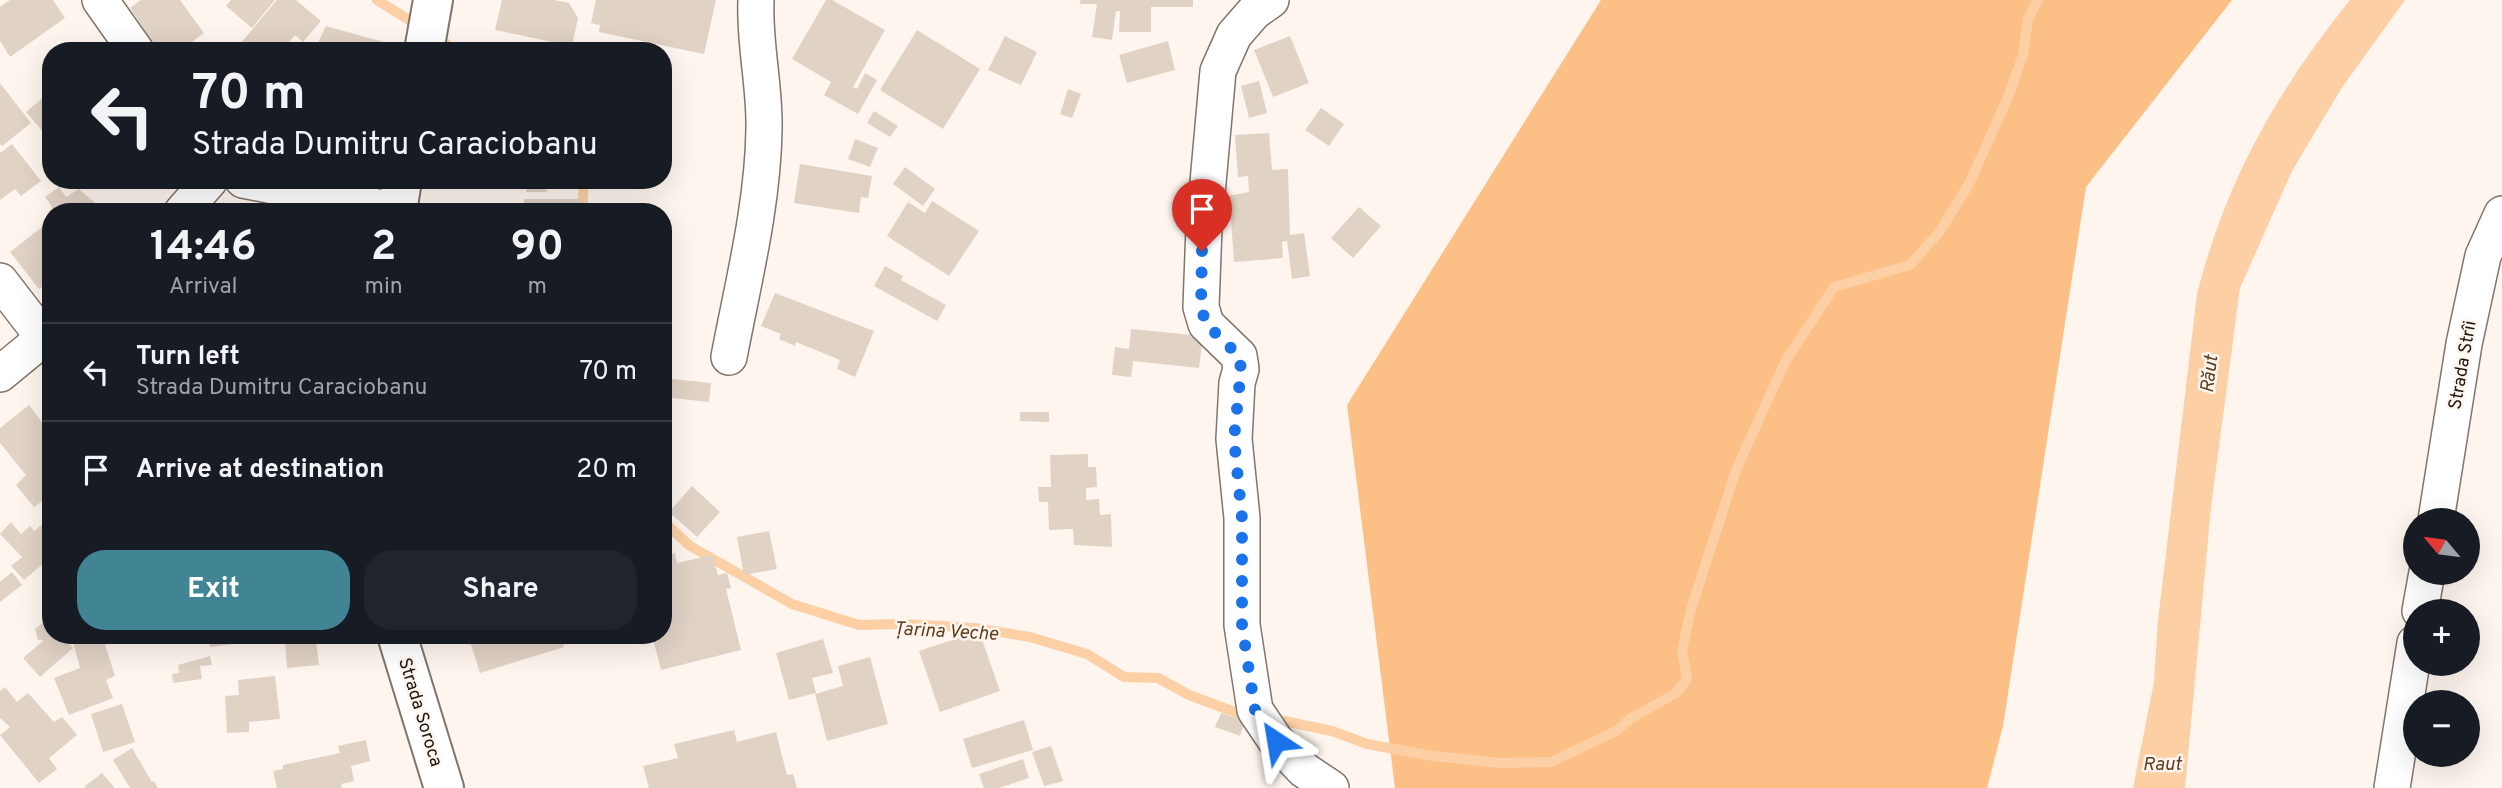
<!DOCTYPE html>
<meta charset="utf-8">
<style>
:root{--surface:#171b24;--page:#20242c;--text:#f1f3f6;--muted:#9ea1a6;--line:#363941;--accent:#418594}
body{margin:0;font-family:Overpass,sans-serif;background:var(--page);color:var(--text);height:100vh;display:flex;flex-direction:column;font-size:26px;white-space:nowrap}
*{box-sizing:border-box;margin:0}
p{font-size:23px;color:var(--muted)}
.icon{flex:none;width:38px;height:38px;fill:none;stroke:currentColor;stroke-width:2;stroke-linecap:round;stroke-linejoin:round}
.map{position:relative;flex:1;overflow:hidden}
.side{position:absolute;left:42px;top:203px;width:630px;height:441px;display:flex;flex-direction:column;background:var(--surface);border-radius:28px;box-shadow:0 7px 28px #0002}
.side>*{flex:none}
.top-card{position:absolute;left:42px;top:42px;width:630px;height:147px;border-radius:28px;box-shadow:0 7px 28px #0002;background:#171b24;color:var(--text);overflow:hidden}
.needle{width:46px;rotate:299deg}
.buttons{position:absolute;left:2403px;top:508px;display:grid;gap:14px}
.buttons a{display:grid;place-items:center;width:77px;height:77px;border-radius:50%;background:var(--surface);box-shadow:0 7px 28px #0002;font-size:35px}
.pin{position:absolute;display:grid;place-items:center;width:60px;height:60px;color:#fff;margin:-72px -30px;border-radius:50% 50% 50% 0;rotate:-45deg;box-shadow:0 0 7px #0007}
.pin .icon{rotate:45deg}
.me{position:absolute;width:77px;margin:-38px;rotate:327deg;stroke-linejoin:round;filter:drop-shadow(0 0 5px #0008)}
.turn{display:flex;align-items:center;gap:24px;height:147px;padding:0 35px;font-size:32px}
.turn .icon{width:91px;height:91px;stroke-width:2.5}
.turn b{display:block;font-size:49px;line-height:60px}
.eta{display:flex;justify-content:space-evenly;align-items:center;height:119px;text-align:center}
.eta b{font-size:42px;font-weight:700;line-height:49px}
.button{display:flex;gap:14px;margin-top:auto;padding:14px 35px}
.button a{flex:1;height:80px;border-radius:28px;background:var(--accent);color:#fff;font-size:28px;font-weight:700;line-height:80px;text-align:center}
.button a+a{background:var(--page);color:var(--text)}
ul{padding:0;list-style:none}
li{display:flex;align-items:center;gap:21px;height:98px;padding:0 35px;border-top:2px solid var(--line)}
li div{flex:1}
li b{display:block;font-size:26px}
li em{font-style:normal}
.map>svg:first-child{display:block}
.green{fill:#fcbf85}
.water{fill:#fdcfa5}
.lines{fill:none;stroke-linecap:round;stroke-linejoin:round}
.stream{stroke:#fdcfa5;stroke-width:10}
.building{fill:#e0d2c5}
.minor-casing{stroke:#827569;stroke-width:38}
.tertiary-casing{stroke:#827569;stroke-width:42}
.minor{stroke:#fff;stroke-width:35}
.tertiary{stroke:#fff;stroke-width:38}
.route{stroke:#1a73e8;stroke-width:12;stroke-dasharray:0 21.6}
.labels{text-anchor:middle;stroke-width:5;stroke-linejoin:round;paint-order:stroke}
.street-label{font-size:18px;fill:#1c1713;stroke:#fef6ee}
.water-label{font-size:19px;font-style:italic;fill:#5d3e1f;stroke:#fef6ee}
</style>
<div class="map">
<svg width="2502" height="788" viewBox="0 0 2502 788">
<rect width="100%" height="100%" fill="#fef6ee"/>
<path class="green" d="M1601 0H2232L2086 187 2003 726 1987 788H1395L1347 405Z"/>
<path class="water" d="M2350 0H2405L2341 89 2292 171 2240 288 2211 507 2185 788H2133L2154 682 2158 620 2197 294C2225 182 2278 89 2350 0Z"/>
<g class="lines">
<path class="stream" d="M377 0 422 28
M435 37 457 51
M582 212 584 180
M663 521 690 546 792 604 859 625 903 624 975 628 1030 637 1087 654 1124 677 1158 678 1189 695 1240 714
M1284 721 1332 731 1367 744 1433 756 1501 763 1551 762 1616 731 1630 719 1676 693 1687 679 1682 651 1691 609 1736 470 1785 362 1834 287 1910 265 1940 231 1969 184 2008 97 2023 55 2028 19 2038 0"/>
</g>
<path class="building" d="M10 0H53L65 18 10 57 0 41V7Z
M141 0H180L204 33 180 51H158L130 8Z
M231 0H275L252 28 226 6Z
M277 0H296L321 21 303 42 295 35 282 51H247L240 44Z
M502 0H554L569 3 578 18 572 46 495 30Z
M596 0H716L704 54 599 32 600 25 591 23Z
M826 0H832L885 30 853 87 857 89 865 73 877 80 858 114 824 95 831 82 792 59Z
M1081 0H1193V7H1151V32H1119L1120 11H1116L1112 40 1092 37 1097 4H1079Z
M326 26 387 43 385 51H314Z
M917 30 980 69 943 129 880 90Z
M1005 36 1037 52 1021 85 988 70Z
M1290 36 1309 83 1273 97 1254 50Z
M1168 41 1175 70 1127 83 1119 55Z
M1259 81 1267 113 1249 118 1241 86Z
M0 83 31 123 2 146 0 144Z
M1068 89 1081 94 1072 118 1060 114Z
M45 96 51 103V141L26 112Z
M1321 108 1344 124 1329 146 1305 130Z
M874 111 898 126 890 137 867 123Z
M1269 133 1272 170 1288 169 1290 235 1304 233 1310 276 1292 279 1287 241 1282 242 1283 258 1234 262 1231 220H1224L1223 197 1249 192 1248 176 1238 177 1235 135Z
M855 139 878 148 870 167 848 159Z
M12 144 41 181 21 196 15 189 0 200V153Z
M800 164 872 176 868 198 861 197 859 213 794 203Z
M905 167 935 189 923 206 893 184Z
M527 180H547V192H526Z
M59 187 66 197 79 189 101 208 100 212H49L52 207 45 197Z
M524 199H582V212H524Z
M932 201 979 231 949 276 887 236 908 202 925 213Z
M1359 207 1381 226 1353 258 1331 238Z
M46 224 51 230V280L39 289 10 252Z
M885 266 903 276 901 280 946 305 937 321 874 286Z
M775 293 874 331 855 377 837 369 840 360 796 342 795 346 779 339 781 334 761 326Z
M1131 329 1203 336 1199 368 1133 361 1131 377 1112 375 1115 347 1129 349Z
M663 378 711 383 709 402 663 397Z
M29 405 48 430 51 428V465L44 470 51 478V495L34 507 16 485 26 475 0 443V428Z
M1020 412H1049V422L1020 421Z
M1088 454V467H1096L1097 487 1086 488V500L1099 499 1100 515 1111 514 1112 547 1074 545 1073 529 1049 530 1048 502H1039L1038 487H1051L1050 455Z
M692 486 720 512 697 537 669 512Z
M11 522 21 534 30 526 34 531 44 523 51 532V557L24 580 11 566 22 557 0 534Z
M769 531 777 569 744 575 737 537Z
M675 553 677 563 712 555 718 575 727 573 731 588 726 589 741 650 661 670 652 635H663V556Z
M12 572 22 585 0 602V582Z
M47 619 51 623V635H61L73 648 40 677 23 658 44 640H38L35 629Z
M979 631 1000 691 940 712 919 651Z
M71 635H102L115 676 106 680 113 698 69 715 54 678 80 668Z
M162 635H202V639L163 643Z
M208 635H274L275 639 210 647Z
M468 635H560L564 647 480 673Z
M316 639 319 665 287 668 285 642Z
M823 639 833 673 812 678 816 693 789 700 776 653Z
M210 656 212 665 200 666 202 679 173 683 172 674 179 673 178 665Z
M870 657 888 724 827 741 815 694 843 686 838 666Z
M275 676 280 719 249 722V732L227 733 225 696 239 695 238 680Z
M5 687 17 702 28 693 54 722 62 717 77 735 49 758 57 769 39 783 0 735 10 727 0 718V691Z
M122 704 135 742 103 752 91 714Z
M1221 713 1245 721 1240 736 1215 727Z
M1024 720 1033 750 972 768 963 739Z
M734 730 737 742 776 732 787 775 793 774 797 788H649L643 766 678 758 674 744Z
M366 740 370 761 351 766 354 781 341 784 342 788H277L273 771 283 769V765L340 753 338 746Z
M1051 746 1063 781 1044 786 1032 752Z
M132 748 152 782 154 781 158 788H130L113 760Z
M1023 759 1029 778 999 788H984L979 774Z
M102 773 115 788H86L85 786Z"/>
<g class="lines">
<g class="minor-casing">
<path id="minor" d="M100 0 136 51
M1271 0 1254 12 1234 35 1218 71 1204 227 1201 307 1206 324 1239 356 1241 369 1237 383 1234 439 1242 518V625L1255 710 1276 741 1304 770 1331 788
M243 180 397 211
M182 212 210 180
M0 281 44 338
M729 357C743 283 763 205 764 129 765 85 754 44 756 0
M0 374 51 332
M2436 520 2464 344 2483 256 2502 214
M2420 611 2427 572
M2392 788 2415 643"/>
</g>
<g class="tertiary-casing">
<path id="tertiary" d="M424 51 433 0
M397 212 402 180
M397 635 444 788"/>
</g>
<use href="#minor" class="minor"/>
<use href="#tertiary" class="tertiary"/>
</g>
<g class="lines">
<path class="route" d="M1202 251 1201 307 1206 324 1239 356 1241 369 1234 439 1242 518V625L1255 710 1276 741"/>
</g>
<g class="labels">
<g class="street-label">
<text transform="translate(2462 365) rotate(-80)" y="6">Strada Strîi</text>
<text transform="translate(421 712) rotate(73)" y="6">Strada Soroca</text>
</g>
<g class="water-label">
<text transform="translate(2208 374) rotate(-83)" y="7">Răut</text>
<text transform="translate(946 630) rotate(3)" y="7">Țarina Veche</text>
<text x="2162" y="770">Raut</text>
</g>
</g>
</svg>
<div class="buttons">
<a><svg class="needle" viewBox="-14 -14 28 28"><path d="M0-13l5 13h-10z" fill="#e53935"/><path d="M0 13l5-13h-10z" fill="#9ea1a6"/></svg></a>
<a>+</a>
<a>−</a>
</div>
<div class="pin" style="left:1202px;top:251px;background:#d93025"><svg class="icon" aria-label="arrive" viewBox="0 0 24 24"><path d="M6 21V4h12l-3 4 3 4H6"/></svg></div>
<svg class="me" style="left:1276px;top:741px" viewBox="-20 -20 40 40"><path d="M0-17L14 15 0 8-14 15z" fill="#1a73e8" stroke="#fff" stroke-width="4"/></svg>
<div class="top-card">
<div class="turn"><svg class="icon" aria-label="left" viewBox="0 0 24 24"><path d="M17 20v-9H6M10 6l-5 5 5 5"/></svg><div><b>70 m</b>Strada Dumitru Caraciobanu</div></div>
</div>
<section class="side">
<div class="eta">
<div><b>14:46</b><p>Arrival</p></div>
<div><b>2</b><p>min</p></div>
<div><b>90</b><p>m</p></div>
</div>
<ul>
<li><svg class="icon" aria-label="left" viewBox="0 0 24 24"><path d="M17 20v-9H6M10 6l-5 5 5 5"/></svg><div><b>Turn left</b><p>Strada Dumitru Caraciobanu</p></div><em>70 m</em></li>
<li><svg class="icon" aria-label="arrive" viewBox="0 0 24 24"><path d="M6 21V4h12l-3 4 3 4H6"/></svg><div><b>Arrive at destination</b></div><em>20 m</em></li>
</ul>
<div class="button"><a>Exit</a><a>Share</a></div>
</section>
</div>
